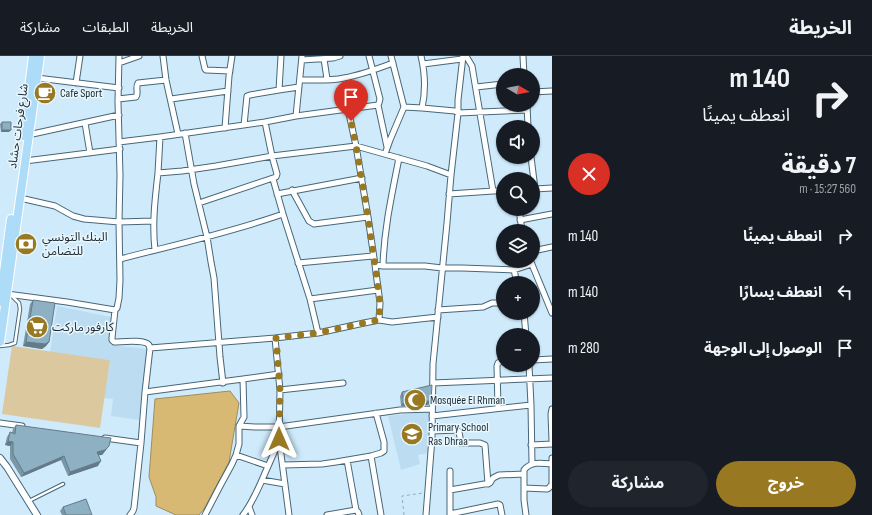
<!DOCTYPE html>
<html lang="ar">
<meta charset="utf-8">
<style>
:root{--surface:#171b24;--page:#20242c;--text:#f1f3f6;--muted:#9ea1a6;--line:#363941;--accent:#987821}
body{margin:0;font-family:"Sofia Sans Condensed","Noto Sans Arabic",sans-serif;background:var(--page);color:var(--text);direction:rtl;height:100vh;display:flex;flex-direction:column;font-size:15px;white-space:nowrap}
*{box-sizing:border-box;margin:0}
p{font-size:13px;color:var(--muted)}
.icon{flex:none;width:22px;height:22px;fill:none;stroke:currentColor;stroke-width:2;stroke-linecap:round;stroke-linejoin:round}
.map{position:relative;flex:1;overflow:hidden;direction:ltr}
.side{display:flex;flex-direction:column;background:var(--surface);width:320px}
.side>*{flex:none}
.top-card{background:#171b24;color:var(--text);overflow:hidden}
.needle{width:26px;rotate:100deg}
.controls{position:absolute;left:496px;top:12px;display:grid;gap:8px}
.controls a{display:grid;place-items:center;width:44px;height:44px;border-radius:50%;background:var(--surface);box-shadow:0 1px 3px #0004;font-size:20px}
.pin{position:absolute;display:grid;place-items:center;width:34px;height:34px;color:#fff;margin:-41px -17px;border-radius:50% 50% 50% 0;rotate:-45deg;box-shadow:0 0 4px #0007}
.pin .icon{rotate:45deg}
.me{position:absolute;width:44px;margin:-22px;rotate:0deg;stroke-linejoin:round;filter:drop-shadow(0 0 3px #0008)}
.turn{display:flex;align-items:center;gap:14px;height:84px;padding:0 16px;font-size:18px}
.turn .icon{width:52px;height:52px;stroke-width:2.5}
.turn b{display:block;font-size:28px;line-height:34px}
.round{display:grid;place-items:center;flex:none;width:42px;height:42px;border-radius:21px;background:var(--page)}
.summary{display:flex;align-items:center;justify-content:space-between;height:68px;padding:0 16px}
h1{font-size:24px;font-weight:700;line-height:30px}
.action{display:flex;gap:8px;margin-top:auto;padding:8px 16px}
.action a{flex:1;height:46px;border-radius:24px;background:var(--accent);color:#fff;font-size:16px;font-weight:700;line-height:46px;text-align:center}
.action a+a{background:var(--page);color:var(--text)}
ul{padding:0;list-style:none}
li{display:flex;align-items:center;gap:12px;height:56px;padding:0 16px}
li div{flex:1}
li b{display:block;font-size:15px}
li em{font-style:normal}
header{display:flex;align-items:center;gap:24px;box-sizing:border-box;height:56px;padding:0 20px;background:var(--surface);border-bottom:1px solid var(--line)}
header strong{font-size:19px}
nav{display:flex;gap:22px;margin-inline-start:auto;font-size:14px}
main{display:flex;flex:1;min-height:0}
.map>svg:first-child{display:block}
.built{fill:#bcddf1}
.green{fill:#dbc89f}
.water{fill:#d7b973;stroke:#9e8e5f}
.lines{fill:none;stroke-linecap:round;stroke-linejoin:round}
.service-casing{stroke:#476779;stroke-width:4.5}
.minor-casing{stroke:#476779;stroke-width:7}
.tertiary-casing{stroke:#476779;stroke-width:8}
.primary-casing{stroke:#fff;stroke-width:10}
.path{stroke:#92a9b6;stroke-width:1;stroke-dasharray:3 3;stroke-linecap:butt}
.service{stroke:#fff;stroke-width:2.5}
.minor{stroke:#fff;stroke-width:5}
.tertiary{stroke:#fff;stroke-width:6}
.primary{stroke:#acdcf7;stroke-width:8}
.wall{fill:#7a97a8}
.shaded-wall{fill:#637b88}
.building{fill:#8eb0c3;stroke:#637b88}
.route{stroke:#987821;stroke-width:7;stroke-dasharray:0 12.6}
.labels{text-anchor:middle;stroke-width:3;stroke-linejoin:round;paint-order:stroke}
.poi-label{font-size:12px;fill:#1a282f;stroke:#e8f6fe;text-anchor:start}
.street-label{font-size:12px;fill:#1a282f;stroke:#e8f6fe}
</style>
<header>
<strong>الخريطة</strong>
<nav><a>الخريطة</a><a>الطبقات</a><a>مشاركة</a></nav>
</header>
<main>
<section class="side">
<div class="top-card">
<div class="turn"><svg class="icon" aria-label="right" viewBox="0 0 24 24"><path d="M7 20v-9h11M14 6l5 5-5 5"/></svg><div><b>140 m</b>انعطف يمينًا</div></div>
</div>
<div class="summary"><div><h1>7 دقيقة</h1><p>560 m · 15:27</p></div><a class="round" style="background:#d93025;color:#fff"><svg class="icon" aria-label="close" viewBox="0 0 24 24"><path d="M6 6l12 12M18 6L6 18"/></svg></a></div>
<ul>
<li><svg class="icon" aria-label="right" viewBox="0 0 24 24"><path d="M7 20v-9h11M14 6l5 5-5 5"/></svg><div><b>انعطف يمينًا</b></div><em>140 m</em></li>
<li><svg class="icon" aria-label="left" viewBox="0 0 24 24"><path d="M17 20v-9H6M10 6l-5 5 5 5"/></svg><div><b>انعطف يسارًا</b></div><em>140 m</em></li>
<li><svg class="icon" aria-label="arrive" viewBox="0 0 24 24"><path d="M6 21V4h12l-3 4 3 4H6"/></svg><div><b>الوصول إلى الوجهة</b></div><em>280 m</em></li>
</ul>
<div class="action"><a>خروج</a><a>مشاركة</a></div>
</section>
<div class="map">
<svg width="552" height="459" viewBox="0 0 552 459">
<rect width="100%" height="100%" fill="#cfebfb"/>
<path class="built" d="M57 250 111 261 110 289 147 293 139 364 111 360 113 343 104 342 110 304 50 296Z
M432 355 433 396 418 399 420 408 401 414 388 360Z"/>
<path class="green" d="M12 290 110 304 100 372 2 358Z"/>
<path class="water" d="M230 335 239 347 229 406 204 453 199 459H176L156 450V441L149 421 155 343Z"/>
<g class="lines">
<g class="service-casing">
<path id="service" d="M0 290 9 289 15 287 20 253 19 247 12 240
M29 445 63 428"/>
</g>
<g class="minor-casing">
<path id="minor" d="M119 0 118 46 120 119 119 166 120 224 119 242 117 252 115 254 112 282V284L114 286C122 286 144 283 149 289 149 290 149 291 150 292L145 336 141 387 134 452 133 455 130 459
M163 0 166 24 178 78
M202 0 205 13 206 14 230 15
M281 0 279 34 299 31
M369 0 380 43 379 47 378 49 387 91
M466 0 472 10 493 135
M523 0 524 19
M333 2 340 0
M324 3 327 23
M302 4 333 2V0
M119 7 139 0
M423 8 462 3
M37 22 119 32
M300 24C315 24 330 25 344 22 361 19 377 13 393 7
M76 27 80 0
M476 31 503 28
M533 36 552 35
M118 43 136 41C139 37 135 32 138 27L166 24
M171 43 228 35
M527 49 528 71
M404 51 422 52C426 34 425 17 421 0
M422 52 455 55 458 57 527 54
M348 53 356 90 368 161 375 209
M296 60 302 0
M85 67 90 97
M244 69 247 40 250 39 279 34
M225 72 229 20 232 0
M185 77 194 128 207 181 211 206 214 222 220 301 223 327
M28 79 119 59
M160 81 158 117 182 115 216 110 272 100 356 90 427 110 451 119
M119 86 160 81 265 66 296 60 378 49
M385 98 390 84 404 51 391 0
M531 101 535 133H533
M25 105 120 93
M535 133 552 132
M292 134 309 165 314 168 368 161
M277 138 362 122
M449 138 493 135H503
M20 142 55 150 73 160 84 163 119 166 154 165
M199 147 276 121 277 118 272 100 265 66
M519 153 522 175
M520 164 552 158
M155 194C152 168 155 143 158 117
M533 195 552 191
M120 203C174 189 229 177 283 158
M531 206 552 257
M298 207 373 200
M383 210H425L442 212H462L514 214 532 208
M514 214 517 227
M6 236 7 238 67 246 115 254
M310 243 378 234
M438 254 483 251 492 247H503
M524 257 526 279
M379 264 392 266 438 261
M318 277 364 267 379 264 380 247 375 209 383 210C384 173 392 138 399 102
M275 282 280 334 279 383 289 459
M150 292 275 282 318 277 310 243 283 158 273 123
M533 304 552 303
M243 323 279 318
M433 327 552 322
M280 334 343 327
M145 336 243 323 244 361 239 370V388L236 399 232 408 219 432 205 459
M531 349 532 408
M498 352 497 310 498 307 503 304
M552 353 551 358 552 385
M432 360 531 349 529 309
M0 367 22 370
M239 370 255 371H279L400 354 432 353
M432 375 457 374 459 376 461 387H480L485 389 488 428
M105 382 141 387
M531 389 552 388
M236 399 268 410
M371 400 381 459
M347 404 356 454
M283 409 322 408 336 406 371 400 381 397 384 395V386L376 357
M450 415V459
M262 424 285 428
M524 432 547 433 549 432 552 428V408
M450 434 490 427 493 422 499 419 524 418
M249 451 252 459
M450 458 498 448 500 449 502 459
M243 459C253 446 259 431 265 417 270 406 275 395 279 384
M327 459 356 454 358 456 359 459
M426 459 432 382 433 308 447 167 451 119 458 57V44L463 0
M526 459 524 444V414C531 405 542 407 552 408V402"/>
</g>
<g class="tertiary-casing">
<path id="tertiary" d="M0 402 7 411 37 459"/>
</g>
<g class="primary-casing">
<path id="primary" d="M23 80 33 0
M0 246 11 163
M0 286 40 0"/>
</g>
<path class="path" d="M404 459 402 440 423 437"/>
<use href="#service" class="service"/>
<use href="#minor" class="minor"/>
<use href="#tertiary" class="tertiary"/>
<use href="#primary" class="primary"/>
</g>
<path class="wall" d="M2 66 9 76H1L0 68Z
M33 244 49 286 46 290 42 293 23 290 30 248Z
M402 336 431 345 428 349 401 350 400 340Z
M16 369 106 394 102 399H98V410L68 420 61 404 21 421 10 403V390L5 389 7 381 10 376 12 377 13 373Z
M63 451 92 459H62L60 455Z"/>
<path class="shaded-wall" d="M2 74H11L9 76H1Z
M26 286H49L46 290 42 293 23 290Z
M431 345 428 349 401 350 404 346Z
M8 385 13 386 10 390 5 389Z
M109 390 106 394 102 399 94 400 97 396Z
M64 400 61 404 21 421 24 417Z
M101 405 98 410 68 420 70 416Z"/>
<path class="building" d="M2 66H11V74H2Z
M33 244 55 247 49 286 45 288 26 286Z
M432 329 431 345 404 346 402 336Z
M16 369 111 382 109 390 105 394 97 396 101 405 70 416 64 400 24 417 13 398V386L8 385 10 376 15 378Z
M86 443 92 459H66L63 451Z"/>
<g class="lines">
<path class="route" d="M279 383 280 334 276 282 318 277 364 267 379 264 380 247 375 209 366 148 356 90 351 65"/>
</g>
<defs>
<g id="cafe-disc" transform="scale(1.15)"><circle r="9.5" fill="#987821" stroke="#e8f6fe"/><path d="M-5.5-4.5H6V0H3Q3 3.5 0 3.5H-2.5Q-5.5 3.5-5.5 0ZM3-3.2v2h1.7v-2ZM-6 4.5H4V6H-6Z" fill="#fff"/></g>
<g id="bank-disc" transform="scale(1.15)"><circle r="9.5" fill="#987821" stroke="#e8f6fe"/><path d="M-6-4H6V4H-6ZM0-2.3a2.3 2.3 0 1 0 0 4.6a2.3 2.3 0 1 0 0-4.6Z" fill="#fff"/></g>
<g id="supermarket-disc" transform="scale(1.15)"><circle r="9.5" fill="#987821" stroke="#e8f6fe"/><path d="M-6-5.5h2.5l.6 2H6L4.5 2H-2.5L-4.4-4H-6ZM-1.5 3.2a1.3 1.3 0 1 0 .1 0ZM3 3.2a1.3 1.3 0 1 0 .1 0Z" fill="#fff"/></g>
<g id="mosque-disc" transform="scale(1.15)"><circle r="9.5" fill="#987821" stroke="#e8f6fe"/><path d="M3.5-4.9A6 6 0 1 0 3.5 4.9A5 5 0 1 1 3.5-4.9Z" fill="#fff"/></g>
<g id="school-disc" transform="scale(1.15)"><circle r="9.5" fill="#987821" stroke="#e8f6fe"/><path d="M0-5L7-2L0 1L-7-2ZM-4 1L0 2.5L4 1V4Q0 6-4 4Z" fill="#fff"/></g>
</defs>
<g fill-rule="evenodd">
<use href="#cafe-disc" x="45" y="37"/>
<use href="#bank-disc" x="26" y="188"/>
<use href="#supermarket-disc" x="37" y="271"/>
<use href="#mosque-disc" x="415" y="344"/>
<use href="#school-disc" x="412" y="378"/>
</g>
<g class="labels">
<g class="poi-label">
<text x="60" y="41">Cafe Sport</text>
<text x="42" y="185">البنك التونسي<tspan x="42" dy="14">للتضامن</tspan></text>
<text x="52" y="275">كارفور ماركت</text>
<text x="430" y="348">Mosquée El Rhman</text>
<text x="428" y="375">Primary School<tspan x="428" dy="14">Ras Dhraa</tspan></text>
</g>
<g class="street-label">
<text transform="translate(18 70) rotate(-82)" y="4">شارع فرحات حشاد</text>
</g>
</g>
</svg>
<div class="controls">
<a><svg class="needle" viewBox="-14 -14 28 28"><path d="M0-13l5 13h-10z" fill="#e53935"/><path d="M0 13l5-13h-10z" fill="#9ea1a6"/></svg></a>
<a><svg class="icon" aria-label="sound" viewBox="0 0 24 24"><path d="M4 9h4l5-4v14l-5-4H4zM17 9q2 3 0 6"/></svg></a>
<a><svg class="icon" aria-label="search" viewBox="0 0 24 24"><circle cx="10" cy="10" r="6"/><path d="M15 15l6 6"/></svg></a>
<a><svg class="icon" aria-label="layers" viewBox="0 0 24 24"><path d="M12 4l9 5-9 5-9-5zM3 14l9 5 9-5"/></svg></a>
<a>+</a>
<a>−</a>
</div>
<div class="pin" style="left:351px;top:65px;background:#d93025"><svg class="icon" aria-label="arrive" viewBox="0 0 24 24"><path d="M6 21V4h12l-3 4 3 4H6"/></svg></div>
<svg class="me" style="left:279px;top:383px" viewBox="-20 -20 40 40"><path d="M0-17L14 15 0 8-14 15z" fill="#987821" stroke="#fff" stroke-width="4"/></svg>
</div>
</main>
